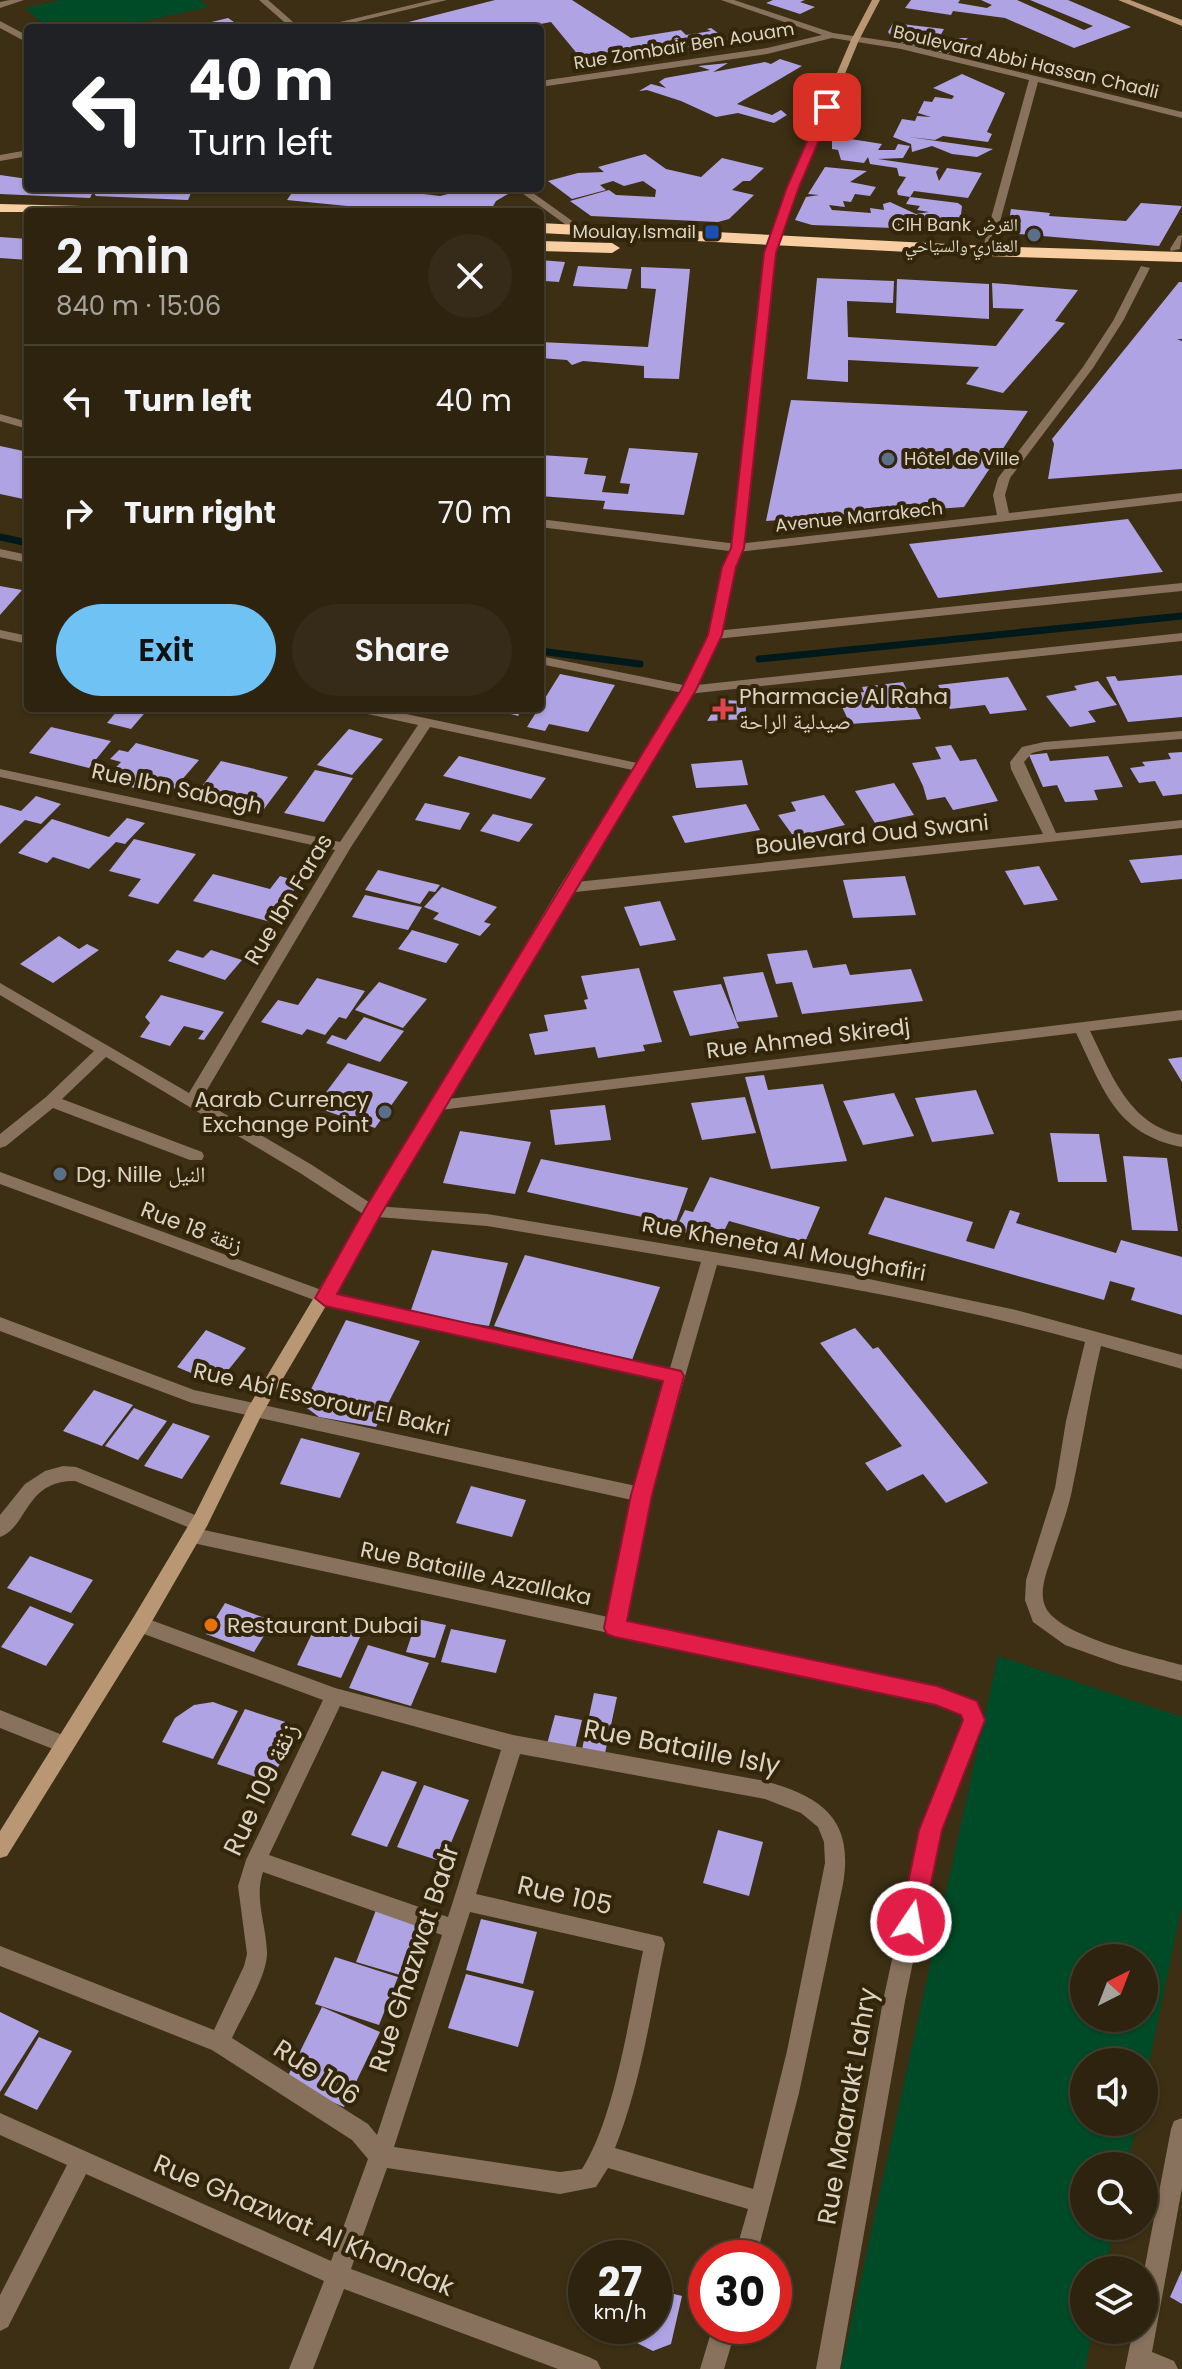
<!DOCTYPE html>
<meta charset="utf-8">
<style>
:root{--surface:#2d230f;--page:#352b18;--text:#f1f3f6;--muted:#a7a49e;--line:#48402f;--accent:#6fc2f4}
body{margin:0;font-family:Poppins,"Noto Naskh Arabic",sans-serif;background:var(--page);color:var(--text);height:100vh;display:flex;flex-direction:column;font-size:30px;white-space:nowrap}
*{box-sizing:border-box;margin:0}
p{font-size:26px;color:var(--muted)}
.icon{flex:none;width:44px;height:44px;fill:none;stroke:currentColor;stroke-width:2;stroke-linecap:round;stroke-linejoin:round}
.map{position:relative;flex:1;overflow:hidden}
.panel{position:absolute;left:24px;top:208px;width:520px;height:504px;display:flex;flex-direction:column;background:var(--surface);border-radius:8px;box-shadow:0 2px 6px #0004,0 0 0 2px var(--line)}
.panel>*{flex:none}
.hud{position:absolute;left:24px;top:24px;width:520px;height:168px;border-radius:8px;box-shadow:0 2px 6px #0004,0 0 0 2px var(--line);background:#202124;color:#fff;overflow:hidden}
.needle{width:52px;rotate:42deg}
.controls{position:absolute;left:1070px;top:1944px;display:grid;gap:16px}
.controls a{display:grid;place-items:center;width:88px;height:88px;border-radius:50%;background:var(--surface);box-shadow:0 2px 6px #0004,0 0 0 2px var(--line);font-size:40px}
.speed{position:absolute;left:568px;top:2240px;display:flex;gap:16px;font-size:40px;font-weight:700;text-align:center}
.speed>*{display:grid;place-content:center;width:104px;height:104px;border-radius:50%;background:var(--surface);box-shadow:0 2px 6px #0004,0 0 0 2px var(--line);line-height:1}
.speed small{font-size:20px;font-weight:400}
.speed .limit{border:12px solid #d22;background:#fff;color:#111}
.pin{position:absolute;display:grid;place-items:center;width:68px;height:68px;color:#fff;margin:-34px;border-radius:16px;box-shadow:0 4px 12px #0006}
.me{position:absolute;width:88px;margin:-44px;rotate:12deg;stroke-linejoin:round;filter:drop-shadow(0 0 6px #0008)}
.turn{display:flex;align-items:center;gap:28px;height:168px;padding:0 32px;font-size:36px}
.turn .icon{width:104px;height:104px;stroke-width:2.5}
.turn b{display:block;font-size:56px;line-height:68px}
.round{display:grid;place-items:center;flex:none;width:84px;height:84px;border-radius:42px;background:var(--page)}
.overview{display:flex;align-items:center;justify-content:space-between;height:136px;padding:0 32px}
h1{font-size:48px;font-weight:600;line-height:60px}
.primary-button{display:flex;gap:16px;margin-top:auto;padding:16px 32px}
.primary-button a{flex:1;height:92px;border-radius:48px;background:var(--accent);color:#111;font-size:32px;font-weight:600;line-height:92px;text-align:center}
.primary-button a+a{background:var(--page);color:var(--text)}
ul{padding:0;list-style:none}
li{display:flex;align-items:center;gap:24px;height:112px;padding:0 32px;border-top:2px solid var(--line)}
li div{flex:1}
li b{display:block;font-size:30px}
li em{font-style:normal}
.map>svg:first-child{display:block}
.green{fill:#004b27;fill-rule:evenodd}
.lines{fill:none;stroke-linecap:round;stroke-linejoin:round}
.stream{stroke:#001a1b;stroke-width:7}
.building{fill:#afa3e3}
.street{fill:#88725d;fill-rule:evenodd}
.secondary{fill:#b99674;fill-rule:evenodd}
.highway{fill:#f9cea3;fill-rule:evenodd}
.route{fill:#e11d48;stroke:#92132f;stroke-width:2}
.transit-dot{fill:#1a4fb4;stroke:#322509;stroke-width:3}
.service-dot{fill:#5c6f8a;stroke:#322509;stroke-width:3}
.health-dot{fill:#e0444e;stroke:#322509;stroke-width:3}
.food-dot{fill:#e8710a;stroke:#322509;stroke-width:3}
.labels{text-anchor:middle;stroke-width:8;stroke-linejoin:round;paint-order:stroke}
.far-street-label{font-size:18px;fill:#dbd3c4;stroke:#322509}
.far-poi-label{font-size:18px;fill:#dbd3c4;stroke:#322509;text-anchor:end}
.poi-label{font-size:22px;fill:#dbd3c4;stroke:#322509;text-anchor:start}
.street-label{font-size:22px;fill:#dbd3c4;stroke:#322509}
.near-street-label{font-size:26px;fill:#dbd3c4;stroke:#322509}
</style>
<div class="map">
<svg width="1182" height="2369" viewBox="0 0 1182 2369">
<rect width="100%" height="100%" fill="#3c2f14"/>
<path class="green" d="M61 0H200L209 7 113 28H48L25 8Z
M998 1656 1182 1717V1906L1144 2087V2062H1084V2122H1137L1127 2166H1084V2226H1115L1105 2270H1084V2330H1093L1085 2369H841ZM1084 1958H1144V2018H1084Z"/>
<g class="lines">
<path class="stream" d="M0 537 28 543
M540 651 640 664
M759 659 1182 616"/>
</g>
<path class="building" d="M495 0H572L631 38 681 30 686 35 711 31 707 29 711 28 728 40 644 54 636 49 579 56 551 22 519 28H385Z
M773 0H805L800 2 815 7 800 14 766 3Z
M911 0H960L958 3 987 8 992 5 981 0H1017L1084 30 1093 26 1030 0H1068L1131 27 1074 48 1005 18 953 11 951 15 905 8Z
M228 18 243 28H191V27Z
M893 23 944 29 939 38H968L948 54 895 41 888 32Z
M780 59 802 66 737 104 772 115 781 110 787 115 774 123 738 113 716 117 681 101 647 90 639 91 651 84 666 88 659 82 665 78 710 70 698 66 728 63 713 72 765 62 771 64Z
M962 74 1005 93 987 132 992 134 988 142 943 136 935 140 909 137 993 149 977 157 952 154 932 146 912 152 911 144 893 137 902 119 915 121 917 116 931 117 918 113 924 101 932 102 935 97 952 99 954 96 933 88Z
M832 136 882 144 878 150H895L898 144 910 146 903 158 878 159 939 168 936 172 939 181 947 168 982 173 968 198 914 191 910 197 898 195 897 191 906 177 899 176 897 168 870 164 868 157 864 163 841 160 838 150 832 149Z
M645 154 666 169 701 177 722 158 764 168 750 181H743L732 190 754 195 729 219 718 222 591 216 570 201 609 190 616 195 655 197 656 190 643 181 624 186 613 181 600 185 606 190 572 199 548 181 578 173 604 172 598 167Z
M825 167 867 171 850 182 876 187 870 196 855 194 851 202 843 201 845 207 829 205 832 210 871 213 870 208 884 210 883 204 890 202 916 214 929 212 917 210 920 206 906 204 910 197 958 203 962 206 960 223 947 230 812 225 795 220 806 197 819 195 808 194Z
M0 175 28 179V188H193L188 200 96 196 93 192 90 198 0 194Z
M295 188H375L440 196 448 194 452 188H494L508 194 496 201 492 208 480 212 455 209 434 212 430 209 407 212 287 200Z
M1141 203 1182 206 1159 246 1007 233 1011 209 1050 213 1049 216 1126 221Z
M0 237 28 239V260L0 258Z
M540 260 565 262 559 282 545 281 541 296Z
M578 266 632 269 627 289 573 286Z
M641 267 690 269 679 379 644 378V366L583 361 572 365 567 360 540 358V342L648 347 656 289 641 288Z
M817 278 894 281 893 303 847 301 848 337 996 346 1024 309 993 308 992 283 1078 290 1055 321 1065 323 1003 393 966 384 979 367 848 360V382L807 379Z
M897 279 989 284V319L896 313Z
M1179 282H1182V339H1177L1182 341V469L1048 479 1054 444 1052 439Z
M791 400 1028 411 964 507 766 521Z
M0 446 28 452V500L0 494Z
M629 448 698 453 684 515 603 509 605 501 540 496V455L588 458 584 474 606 476 602 492 628 494 630 484 620 483Z
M1128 519 1163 572 938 598 909 544Z
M0 586 22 590 0 615Z
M560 674 615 685 588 732 549 724 545 731 527 727Z
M1182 675V717L1128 722 1106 677 1115 676 1118 681Z
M1008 677 1027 710 990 714 985 705 950 709 938 685Z
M1098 681 1117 705 1088 711 1096 722 1070 727 1046 696 1077 690 1074 686Z
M903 682 921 719 850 724 837 696 864 692 862 687Z
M720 700 746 701V719L707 721Z
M108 708H149L131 729 107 723 117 711Z
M488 708H523L518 716Z
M51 727 111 741 89 768 29 753Z
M349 729 383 739 352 775 317 765Z
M136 743 199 760 174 789 146 781 138 789 104 780 121 762 110 759 119 750 128 752Z
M951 745 960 761 976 759 998 801 953 810 945 797 927 800 923 786 912 763 941 759 935 747Z
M1182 752V794L1163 796 1155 781 1139 783 1130 768 1145 766 1142 762 1171 759 1168 753Z
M1047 753 1050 761 1108 756 1123 787 1094 790 1098 800 1065 802 1057 785 1043 787 1029 755Z
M459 756 546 778 531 799 443 776Z
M742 760 748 785 696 788 691 764Z
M221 761 288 777 264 809 197 793Z
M315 770 353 778 324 822 284 813Z
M894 783 914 815 875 823 855 791Z
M824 795 845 825 794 837 778 815 796 811 791 802Z
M36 796 61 804 41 824 25 820 0 844V805L21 811Z
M425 803 470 813 460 830 415 820Z
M746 804 760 830 685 843 672 816Z
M493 814 533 824 519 842 480 831Z
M127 818 145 823 125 844 116 842 89 869 53 857 47 863 18 853 52 819 109 837Z
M134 839 196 854 158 904 128 896 141 879 109 871Z
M1182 855V879L1141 883 1129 860Z
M1039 866 1058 900 1024 905 1005 871Z
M378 870 440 885 435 892 429 891 420 904 365 890Z
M213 874 270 889 280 876 300 882 271 922 193 901Z
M905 876 916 915 853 918 843 880Z
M442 887 497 907 484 922 491 924 480 936 433 919 439 913 424 907Z
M365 895 422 907 408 930 352 917Z
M660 901 676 940 640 946 624 907Z
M412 930 459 944 446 963 398 949Z
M59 936 79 949 87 944 99 950 53 983 20 964Z
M177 950 203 958 211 950 242 960 225 980 168 961Z
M807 950 813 968 846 964 850 975 911 969 923 1001 802 1014 792 982 776 984 767 954Z
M639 968 662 1042 643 1045 645 1051 598 1058 595 1047 535 1055 529 1034 548 1031 544 1015 587 1009 584 1000 588 999 581 976Z
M763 972 778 1017 737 1022 723 977Z
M317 978 365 991 346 1019 339 1017 325 1035 307 1029 302 1035 261 1022 278 1000 298 1005Z
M379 982 427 999 403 1028 355 1010Z
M721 984 739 1028 690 1036 673 991Z
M161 995 224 1012 204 1040 198 1039 204 1031 184 1026 170 1046 140 1037 150 1023 145 1017Z
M364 1017 404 1031 380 1062 326 1043 332 1035 346 1040Z
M1182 1057V1082L1168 1059Z
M348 1063 408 1082 375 1128 315 1107Z
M764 1075 768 1090 823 1084 847 1161 771 1169 745 1077Z
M976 1090 994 1134 932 1142 915 1098Z
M894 1093 914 1136 863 1145 843 1101Z
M745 1097 756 1133 702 1140 691 1103Z
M605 1105 611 1140 555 1145 550 1110Z
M460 1131 531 1142 515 1194 443 1183Z
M1050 1133 1099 1134 1107 1182H1058Z
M1123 1156 1167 1158 1178 1231 1132 1230Z
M541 1159 688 1188 673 1230 653 1226 656 1220 527 1192Z
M710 1177 820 1207 805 1242 729 1221 724 1231 699 1224 694 1235 675 1230 685 1210 693 1212Z
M885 1197 973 1222 966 1241 994 1249 1010 1210 1020 1213 1016 1223 1116 1253 1121 1240 1182 1257V1315L1131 1300 1135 1288 1110 1281 1104 1300 868 1234Z
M432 1250 508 1263 489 1326 410 1313Z
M525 1255 660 1287 632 1360 494 1326Z
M346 1320 420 1341 376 1427 319 1417 303 1405Z
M855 1328 873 1349 878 1347 988 1483 946 1503 923 1474 887 1491 865 1463 902 1446 820 1343Z
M206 1330 246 1348 217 1384 177 1367Z
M94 1390 133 1405 102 1446 63 1431Z
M134 1408 167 1421 138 1460 105 1446Z
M173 1423 210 1436 182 1479 144 1466Z
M301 1438 360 1453 340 1498 280 1484Z
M471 1486 526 1500 512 1537 456 1523Z
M30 1556 93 1580 71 1613 7 1588Z
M225 1603 273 1621 254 1652 206 1634Z
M30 1606 74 1624 46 1666 1 1647Z
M417 1619 446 1625 435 1658 406 1652Z
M317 1623 361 1635 341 1678 297 1665Z
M451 1629 506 1640 496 1673 441 1662Z
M368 1645 429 1663 411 1706 349 1688Z
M594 1693 617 1697 604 1758 581 1754Z
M213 1702 238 1711 213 1759 162 1742 175 1718 194 1705Z
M245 1709 298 1726 271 1782 217 1764Z
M555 1715 582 1720 575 1750 547 1744Z
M382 1771 417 1782 387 1847 351 1835Z
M424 1785 469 1800 443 1862 397 1847Z
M718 1830 763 1842 749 1896 703 1883Z
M376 1910 419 1922 400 1975 356 1962Z
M481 1919 537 1932 523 1984 466 1970Z
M335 1957 398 1977 379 2025 315 2004Z
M466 1974 534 1991 518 2047 448 2028Z
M322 2007 380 2032 344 2107 285 2082Z
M0 2012 39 2031 0 2092Z
M39 2037 72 2051 37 2110 4 2095Z
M1182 2270V2304L1170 2297Z
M654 2289 682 2296 671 2344 653 2351 603 2326H654Z"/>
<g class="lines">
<path class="street" d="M10 0H24L0 8V2Z
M259 0H268L300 28H291Z
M432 0H447L331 28H315Z
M721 0H734L833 33 901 43 1182 112V118L1038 82 992 251 987 254 982 251 1029 80 901 49 832 38 767 54 540 87V81L767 48 822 35Z
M0 21 28 36V43L0 28Z
M28 150V156L0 161V155Z
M515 188H526L585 230 576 232Z
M1182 235 1180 249 1171 251 1170 249 1178 236Z
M1141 266 1150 268 1123 321 1093 368 1010 478 1005 495 1009 513 1182 493V501L737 552 540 527V519L737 544 997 515 993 495 998 478 1083 367 1113 321Z
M0 414 28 422V429L0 421Z
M0 549 28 555V563L0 557Z
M1182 583V591L715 639 709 635 715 631Z
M0 630 28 636V644L0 638Z
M1182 633V641L688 694 540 664V656L688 686Z
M352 708H378L642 764 649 768 642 772 430 727 351 847 201 1100 312 1165 375 1206 487 1214 850 1275 1016 1310 1182 1355V1369L1101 1346C1090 1392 1083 1439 1073 1485 1069 1509 1059 1533 1052 1556 1047 1571 1037 1594 1047 1610 1066 1638 1149 1656 1182 1665V1681L1121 1665 1065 1645 1033 1622 1025 1600 1026 1580 1055 1488 1066 1421 1085 1342C964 1308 841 1286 717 1265L651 1495 626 1621 937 1688C956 1694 981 1697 984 1720L940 1830 905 2001 840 2369H816L883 2001 920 1830 964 1716 937 1704 193 1543 187 1540 184 1535 190 1528 75 1481C25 1480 28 1527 0 1537V1515L25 1484 45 1471 63 1466 76 1467 205 1519 208 1524 204 1530 608 1617 632 1500 192 1403 0 1331V1317L194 1390 636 1486 666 1381 325 1304 0 1184V1172L327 1292 670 1368 701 1262 487 1226 366 1216 300 1173 106 1057 62 1099 202 1152 204 1156 202 1160H190L53 1108 6 1146 0 1148V1134L46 1097 94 1051 0 995V983L189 1093 335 850 0 777V769L340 842 418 725 354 711Z
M1182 731V739L1044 750 1032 753 1024 762 1056 833 1182 820V828L566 893 559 888 566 883 1043 834 1011 769 1010 762 1022 747 1044 742Z
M1182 1010V1020L1090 1031C1112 1075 1129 1125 1182 1135V1147C1115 1134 1103 1088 1076 1033L440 1110 432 1105 440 1100Z
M140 1616 335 1688 513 1735 765 1781C823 1797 854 1820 843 1884L799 2093 756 2258H734L748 2209 608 2168 596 2187 560 2194 387 2168 351 2269 589 2357 597 2361 601 2369H558L344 2289 313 2369H289L324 2281 86 2174 8 2327 0 2331V2295L67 2165 0 2135V2113L331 2261 368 2159 352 2140 212 2050 0 1966V1946L214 2030 244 1966 247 1954 238 1886 246 1860 323 1700 133 1630 131 1624 133 1618ZM340 1706 501 1750 448 1917 269 1855ZM520 1754 765 1799 801 1813 818 1827 824 1842 825 1863 787 2051 753 2189 615 2148C641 2083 651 2012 665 1944L662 1937 476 1894ZM263 1872 442 1935 377 2135 368 2124 232 2038C242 2016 268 1975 267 1952 266 1924 254 1898 263 1872ZM470 1912 643 1951C630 2012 615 2118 582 2169L560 2172 394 2147Z
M0 1710 70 1738 73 1744 70 1750 63 1753 0 1728Z
M1182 2118V2188L1152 2352 1174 2361 1178 2369H1125L1133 2330H1144V2271L1171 2129 1174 2121Z
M713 2326H737L724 2369H700Z"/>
<path class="secondary" d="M872 0H880L859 40 798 187 775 253 743 548 735 567 721 635 694 690 573 888 262 1414 207 1526 147 1630 7 1856 0 1858V1831L133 1618 194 1516 249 1406 559 888 682 690 709 635 723 567 731 548 765 253 788 187 851 40Z
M1118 0H1130L1182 20V26Z"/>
<path class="highway" d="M0 204 164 208 171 212H0Z
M540 223 987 246 1182 252V262L987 256 540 233Z
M540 241 612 243 620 248 612 253 540 251Z"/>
</g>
<path class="route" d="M827 104 833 107 799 187 776 253 744 548 736 567 722 635 696 690 380 1216 337 1294 681 1371 684 1376 652 1495 627 1621 937 1686 977 1701 985 1720 942 1830 923 1922 920 1930 911 1933 903 1930 900 1922 919 1830 963 1720 961 1715 936 1705 615 1637 607 1634 604 1628 631 1495 663 1381 325 1306 315 1298 366 1207 681 690 708 635 722 567 731 548 764 253 787 187 822 107Z"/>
<rect class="transit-dot" x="704" y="224" width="16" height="16" rx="4"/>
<g class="service-dot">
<circle cx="1034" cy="235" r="8"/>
<circle cx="888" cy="459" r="8"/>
<circle cx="385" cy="1112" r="8"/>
<circle cx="60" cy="1174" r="8"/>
</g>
<path class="health-dot" d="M719 697h8v8h8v8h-8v8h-8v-8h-8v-8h8z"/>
<circle class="food-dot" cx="211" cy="1625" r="8"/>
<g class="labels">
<g class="far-street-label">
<text transform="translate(684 46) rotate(-9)" y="6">Rue Zombair Ben Aouam</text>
<text transform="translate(1026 62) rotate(13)" y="6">Boulevard Abbi Hassan Chadli</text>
<text transform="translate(859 517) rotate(-6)" y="6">Avenue Marrakech</text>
</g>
<g class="far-poi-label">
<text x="1018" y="231">CIH Bank القرض<tspan x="1018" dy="21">العقاري والسياحي</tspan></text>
<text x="696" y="238">Moulay Ismail</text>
<text x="904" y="465" text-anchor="start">Hôtel de Ville</text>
</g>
<g class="poi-label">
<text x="739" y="704">Pharmacie Al Raha<tspan x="739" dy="25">صيدلية الراحة</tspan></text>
<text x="369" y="1107" text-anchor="end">Aarab Currency<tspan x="369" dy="25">Exchange Point</tspan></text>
<text x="76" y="1182">Dg. Nille النيل</text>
<text x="227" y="1633">Restaurant Dubai</text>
</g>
<g class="street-label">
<text transform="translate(177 788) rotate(12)" y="8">Rue Ibn Sabagh</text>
<text transform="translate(872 834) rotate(-6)" y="8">Boulevard Oud Swani</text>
<text transform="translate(288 899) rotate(-59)" y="8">Rue Ibn Faras</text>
<text transform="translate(808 1038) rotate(-7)" y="8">Rue Ahmed Skiredj</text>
<text transform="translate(192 1227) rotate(21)" y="8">Rue 18 زنقة</text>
<text transform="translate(784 1248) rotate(10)" y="8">Rue Kheneta Al Moughafiri</text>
<text transform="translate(322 1399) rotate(13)" y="8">Rue Abi Essorour El Bakri</text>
<text transform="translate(476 1573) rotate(12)" y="8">Rue Bataille Azzallaka</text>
</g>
<g class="near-street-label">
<text transform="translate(682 1747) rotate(11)" y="9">Rue Bataille Isly</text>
<text transform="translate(261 1789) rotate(-65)" y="9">Rue 109 زنقة</text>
<text transform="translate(565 1895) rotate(13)" y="9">Rue 105</text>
<text transform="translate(414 1958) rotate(-72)" y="9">Rue Ghazwat Badr</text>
<text transform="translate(317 2072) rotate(33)" y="9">Rue 106</text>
<text transform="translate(847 2106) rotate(-80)" y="9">Rue Maarakt Lahry</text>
<text transform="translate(304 2225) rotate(23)" y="9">Rue Ghazwat Al Khandak</text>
</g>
</g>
</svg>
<div class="controls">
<a><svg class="needle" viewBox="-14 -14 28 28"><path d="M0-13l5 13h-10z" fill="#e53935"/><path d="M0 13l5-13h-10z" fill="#a7a49e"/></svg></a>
<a><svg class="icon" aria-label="sound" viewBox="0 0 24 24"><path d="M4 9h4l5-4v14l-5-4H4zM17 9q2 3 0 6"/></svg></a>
<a><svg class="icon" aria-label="search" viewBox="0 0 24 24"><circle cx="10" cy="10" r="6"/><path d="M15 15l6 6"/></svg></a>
<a><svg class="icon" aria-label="layers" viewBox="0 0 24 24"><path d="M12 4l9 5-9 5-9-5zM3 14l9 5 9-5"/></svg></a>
</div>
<div class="speed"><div>27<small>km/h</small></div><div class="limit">30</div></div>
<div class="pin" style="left:827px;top:107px;background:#d93025"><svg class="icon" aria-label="arrive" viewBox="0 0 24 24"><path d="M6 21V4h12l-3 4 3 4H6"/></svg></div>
<svg class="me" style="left:911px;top:1922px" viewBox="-20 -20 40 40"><circle r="17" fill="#e11d48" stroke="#fff" stroke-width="3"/><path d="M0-11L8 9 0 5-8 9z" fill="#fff"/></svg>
<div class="hud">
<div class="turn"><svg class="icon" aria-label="left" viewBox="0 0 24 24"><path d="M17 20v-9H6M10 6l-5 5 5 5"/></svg><div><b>40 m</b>Turn left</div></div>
</div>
<section class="panel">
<div class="overview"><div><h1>2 min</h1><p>840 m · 15:06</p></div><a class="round"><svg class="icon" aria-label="close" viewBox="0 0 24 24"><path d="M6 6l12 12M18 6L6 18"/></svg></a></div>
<ul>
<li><svg class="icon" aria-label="left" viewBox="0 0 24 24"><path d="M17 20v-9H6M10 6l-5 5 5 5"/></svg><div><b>Turn left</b></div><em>40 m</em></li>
<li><svg class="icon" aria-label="right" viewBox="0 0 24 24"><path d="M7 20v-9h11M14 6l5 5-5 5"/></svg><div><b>Turn right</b></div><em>70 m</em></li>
</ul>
<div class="primary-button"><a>Exit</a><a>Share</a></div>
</section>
</div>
